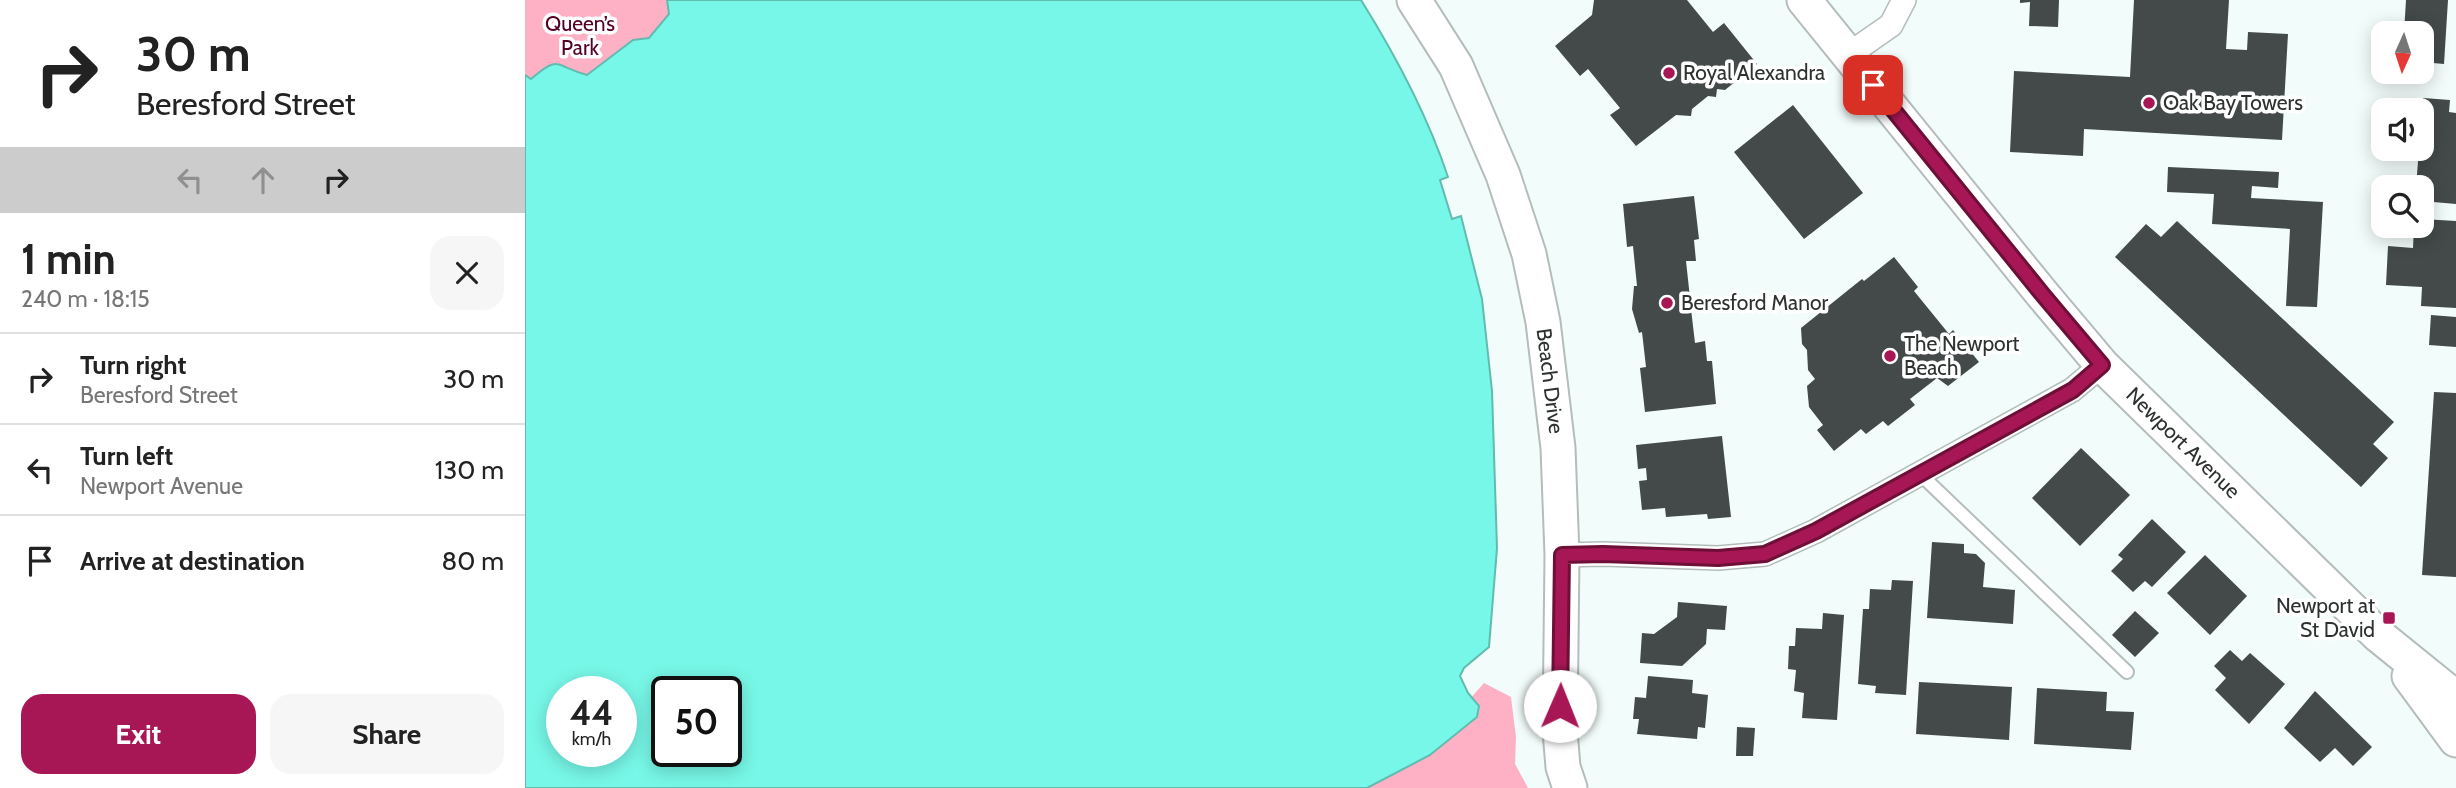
<!DOCTYPE html>
<meta charset="utf-8">
<style>
:root{--surface:#fff;--page:#f6f6f6;--text:#222;--muted:#767676;--line:#e0e0e0;--accent:#a81755}
body{margin:0;font-family:Cabin,sans-serif;background:var(--page);color:var(--text);height:100vh;display:flex;flex-direction:column;font-size:26px;white-space:nowrap}
*{box-sizing:border-box;margin:0}
p{font-size:23px;color:var(--muted)}
.icon{flex:none;width:38px;height:38px;fill:none;stroke:currentColor;stroke-width:2;stroke-linecap:round;stroke-linejoin:round}
.map{position:relative;flex:1;overflow:hidden}
.side{display:flex;flex-direction:column;background:var(--surface);width:525px}
.side>*{flex:none}
.banner{background:#fff;color:var(--text);overflow:hidden}
.needle{width:46px;rotate:183deg}
.tools{position:absolute;left:1846px;top:21px;display:grid;gap:14px}
.tools a{display:grid;place-items:center;width:63px;height:63px;border-radius:14px;background:var(--surface);box-shadow:0 4px 18px #0003;font-size:35px}
.speed{position:absolute;left:21px;top:676px;display:flex;gap:14px;font-size:35px;font-weight:700;text-align:center}
.speed>*{display:grid;place-content:center;width:91px;height:91px;border-radius:50%;background:var(--surface);box-shadow:0 4px 18px #0003;line-height:1}
.speed small{font-size:18px;font-weight:400}
.speed .limit{border:4px solid #111;border-radius:10px;background:#fff;color:#111}
.pin{position:absolute;display:grid;place-items:center;width:60px;height:60px;color:#fff;margin:-30px;border-radius:14px;box-shadow:0 4px 10px #0006}
.me{position:absolute;width:77px;margin:-38px;rotate:1deg;stroke-linejoin:round;filter:drop-shadow(0 0 5px #0008)}
.turn{display:flex;align-items:center;gap:24px;height:147px;padding:0 21px;font-size:32px}
.turn .icon{width:91px;height:91px;stroke-width:2.5}
.turn b{display:block;font-size:49px;line-height:60px}
.lanes{display:flex;align-items:center;height:66px;padding:0 21px;background:#0003;justify-content:center;gap:35px;direction:ltr}
.lanes .off{opacity:.35}
.round{display:grid;place-items:center;flex:none;width:74px;height:74px;border-radius:21px;background:var(--page)}
.head{display:flex;align-items:center;justify-content:space-between;height:119px;padding:0 21px}
h1{font-size:42px;font-weight:700;line-height:52px}
.primary-button{display:flex;gap:14px;margin-top:auto;padding:14px 21px}
.primary-button a{flex:1;height:80px;border-radius:21px;background:var(--accent);color:#fff;font-size:28px;font-weight:700;line-height:80px;text-align:center}
.primary-button a+a{background:var(--page);color:var(--text)}
ul{padding:0;list-style:none}
li{display:flex;align-items:center;gap:21px;height:91px;padding:0 21px;border-top:2px solid var(--line)}
li div{flex:1}
li b{display:block;font-size:26px}
li em{font-style:normal}
main{display:flex;flex:1;min-height:0}
.map>svg:first-child{display:block}
.green{fill:#feb1c5}
.water{fill:#77f7e7;stroke:#61bcb0;stroke-width:2;fill-rule:evenodd}
.building{fill:#434a49}
.lines{fill:none;stroke-linecap:round;stroke-linejoin:round}
.lane-casing{stroke:#b4bdbb;stroke-width:16}
.street-casing{stroke:#b4bdbb;stroke-width:26}
.secondary-casing{stroke:#b4bdbb;stroke-width:37}
.lane{stroke:#fff;stroke-width:12}
.street{stroke:#fff;stroke-width:23}
.secondary{stroke:#fff;stroke-width:33}
.route-casing{stroke:#6d0f37;stroke-width:18}
.route{stroke:#a81755;stroke-width:12}
.poi-dot{fill:#a81755;stroke:#fff;stroke-width:2.5}
.labels{text-anchor:middle;stroke-width:7;stroke-linejoin:round;paint-order:stroke}
.park-label{font-size:21px;fill:#520024;stroke:#fff}
.poi-label{font-size:21px;fill:#2e3131;stroke:#fff;text-anchor:start}
.street-label{font-size:21px;fill:#2e3131;stroke:#fff}
</style>
<main>
<section class="side">
<div class="banner">
<div class="turn"><svg class="icon" aria-label="right" viewBox="0 0 24 24"><path d="M7 20v-9h11M14 6l5 5-5 5"/></svg><div><b>30 m</b>Beresford Street</div></div>
<div class="lanes"><svg class="icon off" aria-label="left" viewBox="0 0 24 24"><path d="M17 20v-9H6M10 6l-5 5 5 5"/></svg><svg class="icon off" aria-label="ahead" viewBox="0 0 24 24"><path d="M12 20V5M6 11l6-6 6 6"/></svg><svg class="icon" aria-label="right" viewBox="0 0 24 24"><path d="M7 20v-9h11M14 6l5 5-5 5"/></svg></div>
</div>
<div class="head"><div><h1>1 min</h1><p>240 m · 18:15</p></div><a class="round"><svg class="icon" aria-label="close" viewBox="0 0 24 24"><path d="M6 6l12 12M18 6L6 18"/></svg></a></div>
<ul>
<li><svg class="icon" aria-label="right" viewBox="0 0 24 24"><path d="M7 20v-9h11M14 6l5 5-5 5"/></svg><div><b>Turn right</b><p>Beresford Street</p></div><em>30 m</em></li>
<li><svg class="icon" aria-label="left" viewBox="0 0 24 24"><path d="M17 20v-9H6M10 6l-5 5 5 5"/></svg><div><b>Turn left</b><p>Newport Avenue</p></div><em>130 m</em></li>
<li><svg class="icon" aria-label="arrive" viewBox="0 0 24 24"><path d="M6 21V4h12l-3 4 3 4H6"/></svg><div><b>Arrive at destination</b></div><em>80 m</em></li>
</ul>
<div class="primary-button"><a>Exit</a><a>Share</a></div>
</section>
<div class="map">
<svg width="1931" height="788" viewBox="0 0 1931 788">
<rect width="100%" height="100%" fill="#f2fcfa"/>
<path class="green" d="M0 0H142L144 14 124 38 108 40 62 75C29 65 35 54 6 79L0 75Z
M959 683 986 697 991 737 990 764 1003 788H841L890 744 937 708Z"/>
<path class="water" d="M142 0H836C871 56 902 114 923 177L915 180 927 219 936 216 957 299 967 391 972 548 964 647 939 668 935 676 943 693 954 706 952 717 905 755 842 788H0V75L6 79C35 54 29 66 62 75L108 40 124 38 144 14ZM37 691H96V751H37ZM142 691H201V751H142Z"/>
<path class="building" d="M1069 0H1162L1188 32 1199 23 1232 64 1200 90 1192 89 1191 97 1183 96 1167 109 1166 116 1151 115 1111 146 1085 115 1095 108 1063 69 1055 76 1030 46 1067 15Z
M1495 0H1534L1533 27 1504 26 1505 2 1495 3Z
M1609 0H1704L1701 49 1722 50 1723 32 1763 34 1757 140 1559 129 1558 156 1485 152 1489 71 1605 77Z
M1881 0H1923L1919 64 1897 62V33H1879Z
M1898 98 1925 100 1924 112 1931 113V204L1897 201V187H1891L1894 149H1897Z
M1268 105 1338 193 1279 239 1209 152Z
M1643 167 1754 172 1753 188 1727 186 1726 198 1798 202 1792 307 1761 306 1765 229 1687 224 1689 194 1642 192Z
M1169 196 1174 239 1169 240 1171 261H1161L1165 298 1175 296 1176 308 1166 309 1170 343 1180 341 1182 361H1187L1191 404 1120 412 1115 368 1121 367 1117 332 1114 333 1107 309 1109 286H1112L1108 246 1102 247 1098 204Z
M1897 219 1931 221V308L1896 306 1897 287 1861 285 1863 246 1888 248 1889 226H1897Z
M1652 221 1869 422 1848 444 1863 458 1836 487 1590 257 1621 224 1636 237Z
M1369 257 1393 287 1389 291 1424 334 1428 330 1454 362 1423 386 1412 378 1385 399 1390 405 1363 426 1358 421 1341 434 1336 429 1309 451 1292 430 1298 425 1284 407 1282 386 1290 379 1283 370 1282 350 1277 344 1276 328 1337 279 1339 281Z
M1906 315 1931 317V347L1904 345Z
M1909 392 1931 393V577L1897 575Z
M1197 436 1206 517 1183 519 1182 514 1141 517 1140 508 1117 510 1114 481 1122 480 1121 468 1113 469 1111 445Z
M1556 448 1605 495 1555 546 1507 498Z
M1627 519 1661 552 1627 587 1620 581 1608 592 1586 571 1598 559 1593 555Z
M1407 542 1439 544V553L1451 554 1460 563 1458 587 1490 590 1488 624 1402 618Z
M1680 555 1722 596 1685 635 1642 593Z
M1367 580 1388 581 1381 695 1350 693 1351 686 1333 684 1338 609H1344L1345 589 1366 590Z
M1153 602 1202 606 1200 630 1182 629 1181 644 1157 666 1115 663 1117 633 1129 634 1152 617Z
M1610 611 1634 633 1610 657 1587 635Z
M1298 613 1319 615 1312 720 1277 718 1279 693 1269 691 1271 670 1263 669 1264 646H1270L1271 628 1297 629Z
M1705 650 1717 661 1725 653 1760 684 1724 724 1690 690 1701 678 1689 666Z
M1123 676 1168 680 1167 693 1183 695 1180 728 1173 727 1172 739 1112 734 1114 719H1108L1110 697 1121 698Z
M1394 682 1487 687 1484 740 1391 734Z
M1512 688 1582 692 1581 711 1609 712 1606 750 1509 744Z
M1790 691 1847 747 1828 766 1810 748 1795 762 1759 728Z
M1212 727 1230 728 1228 756H1211Z"/>
<g class="lines">
<g class="lane-casing">
<path id="lane" d="M1394 473 1602 672"/>
</g>
<g class="street-casing">
<path id="street" d="M1323 55 1366 25 1379 0
M1037 555 1078 554 1193 558 1240 554 1291 531 1547 390 1577 365"/>
</g>
<g class="secondary-casing">
<path id="secondary" d="M889 0 931 66 978 175 1004 254 1018 322 1033 448 1037 555 1035 731 1038 767 1045 788
M1279 0 1518 295 1577 365 1853 635 1931 698
M1884 676 1931 740"/>
</g>
<use href="#lane" class="lane"/>
<use href="#street" class="street"/>
<use href="#secondary" class="secondary"/>
</g>
<g class="lines">
<g class="route-casing">
<path id="route" d="M1035 706 1037 555 1078 554 1193 558 1240 554 1291 531 1548 390 1577 365 1518 295 1348 85"/>
</g>
<use href="#route" class="route"/>
</g>
<g class="poi-dot">
<circle cx="1144" cy="73" r="7"/>
<circle cx="1624" cy="103" r="7"/>
<circle cx="1142" cy="303" r="7"/>
<circle cx="1365" cy="356" r="7"/>
<rect x="1857" y="611" width="14" height="14" rx="3.5"/>
</g>
<g class="labels">
<g class="park-label">
<text x="55" y="31">Queen’s<tspan x="55" dy="24">Park</tspan></text>
</g>
<g class="poi-label">
<text x="1158" y="80">Royal Alexandra</text>
<text x="1638" y="110">Oak Bay Towers</text>
<text x="1156" y="310">Beresford Manor</text>
<text x="1379" y="351">The Newport<tspan x="1379" dy="24">Beach</tspan></text>
<text x="1850" y="613" text-anchor="end">Newport at<tspan x="1850" dy="24">St David</tspan></text>
</g>
<g class="street-label">
<text transform="translate(1025 381) rotate(83)" y="7">Beach Drive</text>
<text transform="translate(1658 443) rotate(44)" y="7">Newport Avenue</text>
</g>
</g>
</svg>
<div class="tools">
<a><svg class="needle" viewBox="-14 -14 28 28"><path d="M0-13l5 13h-10z" fill="#e53935"/><path d="M0 13l5-13h-10z" fill="#767676"/></svg></a>
<a><svg class="icon" aria-label="sound" viewBox="0 0 24 24"><path d="M4 9h4l5-4v14l-5-4H4zM17 9q2 3 0 6"/></svg></a>
<a><svg class="icon" aria-label="search" viewBox="0 0 24 24"><circle cx="10" cy="10" r="6"/><path d="M15 15l6 6"/></svg></a>
</div>
<div class="speed"><div>44<small>km/h</small></div><div class="limit">50</div></div>
<div class="pin" style="left:1348px;top:85px;background:#d93025"><svg class="icon" aria-label="arrive" viewBox="0 0 24 24"><path d="M6 21V4h12l-3 4 3 4H6"/></svg></div>
<svg class="me" style="left:1035px;top:706px" viewBox="-20 -20 40 40"><circle r="19" fill="#fff"/><path d="M0-13L10 11 0 6-10 11z" fill="#a81755"/></svg>
</div>
</main>
